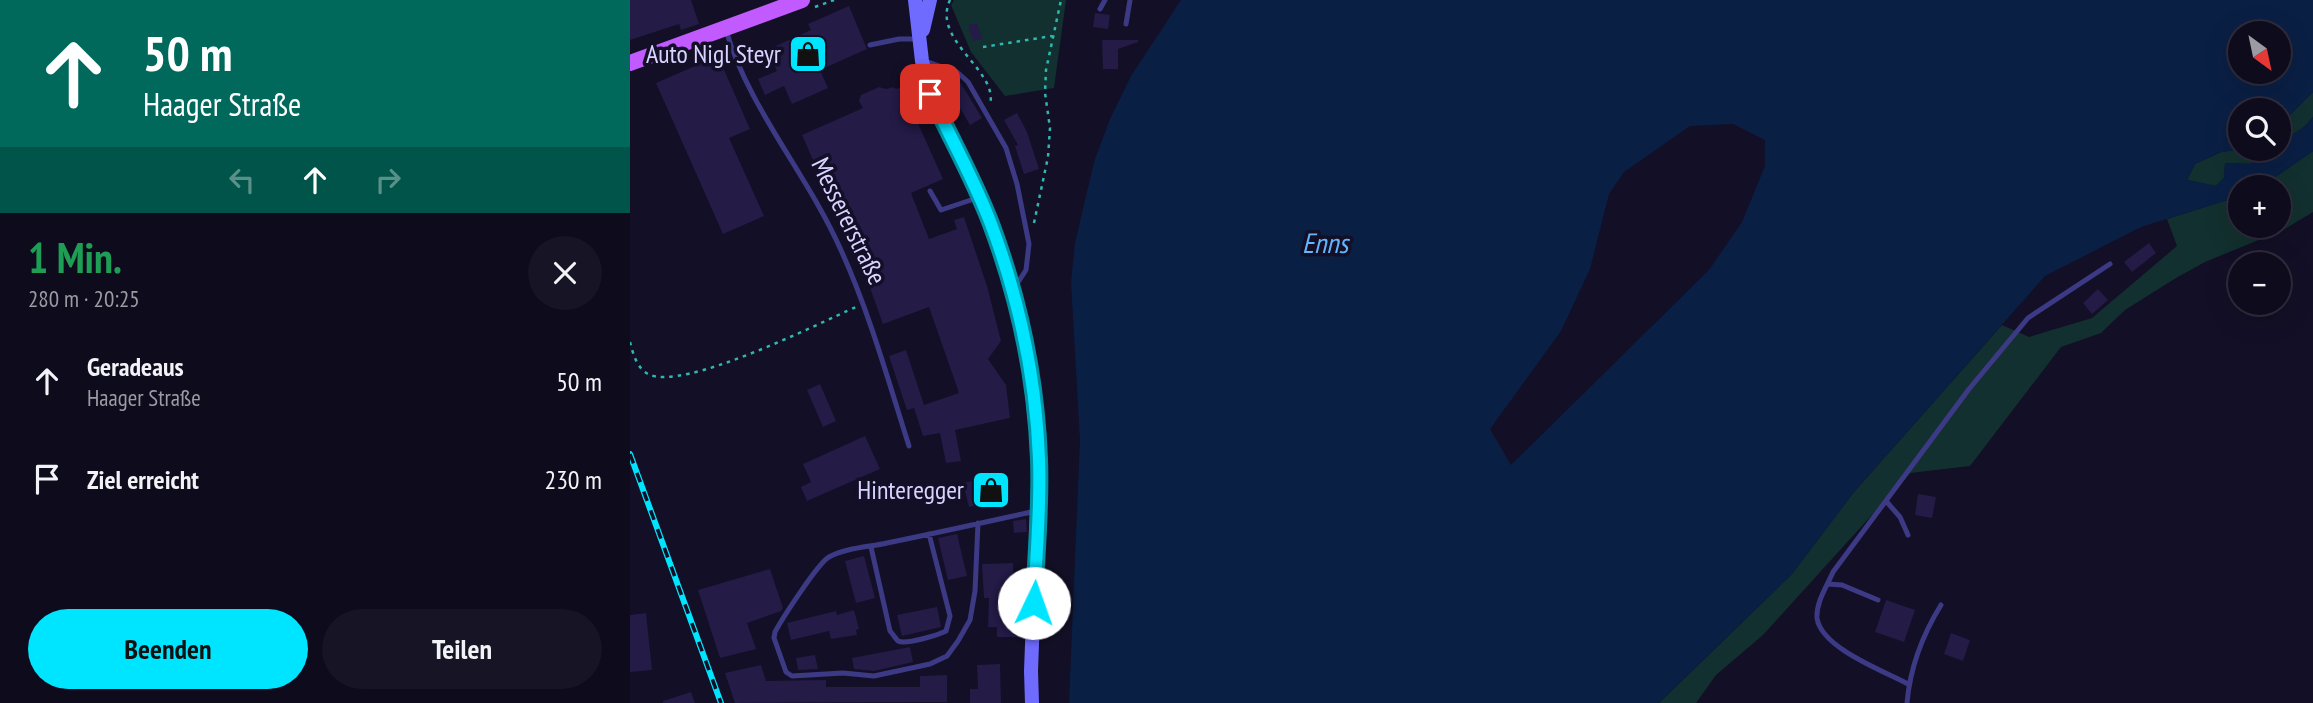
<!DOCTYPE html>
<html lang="de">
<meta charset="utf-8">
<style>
:root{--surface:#0e0b1c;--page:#171425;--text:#f1f3f6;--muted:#9b9ba3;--line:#2e2b3b;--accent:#00e5ff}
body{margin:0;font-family:"PT Sans Narrow",sans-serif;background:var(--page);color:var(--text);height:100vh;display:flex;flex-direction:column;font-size:26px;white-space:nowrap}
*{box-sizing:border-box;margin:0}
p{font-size:23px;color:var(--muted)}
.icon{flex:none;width:38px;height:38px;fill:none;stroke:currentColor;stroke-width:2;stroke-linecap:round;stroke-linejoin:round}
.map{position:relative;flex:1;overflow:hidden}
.details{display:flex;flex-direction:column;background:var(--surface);width:630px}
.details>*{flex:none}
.banner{background:#00695c;color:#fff;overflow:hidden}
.needle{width:46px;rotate:147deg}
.fabs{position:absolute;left:1598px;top:21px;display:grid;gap:14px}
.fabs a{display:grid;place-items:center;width:63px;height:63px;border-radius:50%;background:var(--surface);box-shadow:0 7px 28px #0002,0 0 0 2px var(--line);font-size:35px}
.pin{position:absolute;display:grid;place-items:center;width:60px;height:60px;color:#fff;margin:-30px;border-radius:14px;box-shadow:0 4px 10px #0006}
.me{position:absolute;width:77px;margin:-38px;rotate:3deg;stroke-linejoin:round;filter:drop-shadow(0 0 5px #0008)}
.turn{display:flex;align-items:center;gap:24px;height:147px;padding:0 28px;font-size:32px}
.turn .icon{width:91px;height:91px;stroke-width:2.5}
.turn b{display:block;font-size:49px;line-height:60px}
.lanes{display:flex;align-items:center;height:66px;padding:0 28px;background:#0003;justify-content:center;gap:35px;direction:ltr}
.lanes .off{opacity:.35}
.round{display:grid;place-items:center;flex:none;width:74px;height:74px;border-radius:37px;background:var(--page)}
.overview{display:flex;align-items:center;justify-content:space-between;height:119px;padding:0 28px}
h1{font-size:42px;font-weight:700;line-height:52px;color:#1e9e55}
.primary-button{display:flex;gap:14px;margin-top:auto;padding:14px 28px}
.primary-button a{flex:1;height:80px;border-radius:42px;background:var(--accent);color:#111;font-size:28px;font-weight:700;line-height:80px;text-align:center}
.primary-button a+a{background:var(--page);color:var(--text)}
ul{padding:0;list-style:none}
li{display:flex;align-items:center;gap:21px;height:98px;padding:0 28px}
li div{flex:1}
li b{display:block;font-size:26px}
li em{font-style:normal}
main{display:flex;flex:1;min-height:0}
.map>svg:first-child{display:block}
.green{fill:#12302f}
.water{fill:#0a1f44;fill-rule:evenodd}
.building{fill:#241b47}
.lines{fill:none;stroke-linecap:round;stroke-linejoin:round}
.path{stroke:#2fb8b0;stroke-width:2.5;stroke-dasharray:3.5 5;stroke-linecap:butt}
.lane{stroke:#3d3a85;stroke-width:5}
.secondary{stroke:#6f6bff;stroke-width:14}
.primary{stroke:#c25bff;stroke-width:16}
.rail-casing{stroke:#00e5ff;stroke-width:6}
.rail{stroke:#130f26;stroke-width:3.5;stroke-dasharray:10;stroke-linecap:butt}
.route-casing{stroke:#0095a6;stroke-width:18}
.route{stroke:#00e5ff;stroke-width:12}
.labels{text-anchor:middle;stroke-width:7;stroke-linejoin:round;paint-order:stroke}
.poi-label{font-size:26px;fill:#d9d4ff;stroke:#130f26;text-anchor:end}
.street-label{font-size:26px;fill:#d9d4ff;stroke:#130f26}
.water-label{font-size:28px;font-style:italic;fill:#62b6ff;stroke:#130f26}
</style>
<main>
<section class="details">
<div class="banner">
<div class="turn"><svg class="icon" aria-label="ahead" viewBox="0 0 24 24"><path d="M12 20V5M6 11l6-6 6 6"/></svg><div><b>50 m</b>Haager Straße</div></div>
<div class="lanes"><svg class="icon off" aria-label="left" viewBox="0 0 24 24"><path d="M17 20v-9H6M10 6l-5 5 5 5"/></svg><svg class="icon" aria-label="ahead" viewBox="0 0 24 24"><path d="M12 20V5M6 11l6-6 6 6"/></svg><svg class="icon off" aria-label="right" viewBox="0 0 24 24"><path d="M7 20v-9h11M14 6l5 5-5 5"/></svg></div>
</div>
<div class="overview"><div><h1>1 Min.</h1><p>280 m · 20:25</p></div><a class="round"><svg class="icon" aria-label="close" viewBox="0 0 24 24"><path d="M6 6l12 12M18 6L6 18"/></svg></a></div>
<ul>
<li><svg class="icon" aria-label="ahead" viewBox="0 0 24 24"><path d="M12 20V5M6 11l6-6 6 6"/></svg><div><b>Geradeaus</b><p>Haager Straße</p></div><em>50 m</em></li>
<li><svg class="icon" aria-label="arrive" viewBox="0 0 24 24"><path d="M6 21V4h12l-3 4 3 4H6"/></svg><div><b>Ziel erreicht</b></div><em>230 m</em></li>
</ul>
<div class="primary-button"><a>Beenden</a><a>Teilen</a></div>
</section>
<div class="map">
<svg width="1683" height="703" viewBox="0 0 1683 703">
<rect width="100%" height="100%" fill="#130f26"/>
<path class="green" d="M324 0H436L424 88 375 96 341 52 321 5Z
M1683 92V117L1674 127 1649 144V126Z
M1614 149H1642L1620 164 1595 163 1594 178 1586 186 1557 180 1565 164 1591 152Z
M1683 151V212L1653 230 1575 262 1546 278 1495 310 1471 333 1431 347 1340 466 1280 473 1133 635 1086 675 1066 703H1029L1162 574 1224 492 1372 325 1399 337 1462 318 1547 246 1537 219 1610 196V226H1648V187H1631Z"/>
<path class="water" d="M551 0H1683V92L1649 126 1648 110H1610V149H1614L1591 152 1565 164 1557 180 1586 186 1594 178 1595 163 1620 164 1642 149H1648L1649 144 1674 127 1683 117V151L1631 187H1610V196L1511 227 1415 276 1224 492 1162 574 1029 703H439L450 440 441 282 445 243 464 162 480 119 501 76ZM1610 33H1648V72H1610ZM1103 124 1135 140V166L1112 222 1079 270 881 465 860 429 931 331 960 269 979 194 994 172 1060 126Z"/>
<path class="building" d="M0 0H61L69 24 51 30 49 24 0 40Z
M219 6 237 49 190 70 198 88 162 104 154 86 135 95 128 79 147 71 137 50 181 30 178 24Z
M465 13 480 15 478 29 463 27Z
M347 23 352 39 343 41 338 25Z
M472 40H508V42L488 49V69H473Z
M88 56 120 129 99 138 134 216 93 234 26 83Z
M330 82 352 118 340 125 321 93 326 90 324 85Z
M277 85 280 92 277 99 313 179 281 193 299 239 327 229 324 220 334 217 357 286 371 341 358 359 376 385 380 418 325 430 331 461 316 463 310 433 293 436 284 408 277 410 259 356 276 350 294 405 329 393 299 307 253 324 214 215 208 217 172 135 233 108 229 101 231 95 249 87 256 89 263 87 266 89Z
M387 113 397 132 409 169 394 174 385 146 388 145 374 120Z
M1519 243 1526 253 1502 272 1494 262Z
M1468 289 1478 300 1462 314 1453 303Z
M190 384 206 421 193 427 177 390Z
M235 436 250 469 177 501 171 487 181 482 173 464Z
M375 473 381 497 339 507 333 483Z
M1288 494 1306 497 1302 518 1285 515Z
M396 519 397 532 384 533 383 521Z
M327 534 337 576 318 580 308 538Z
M234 556 245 598 226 603 215 561Z
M383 563 385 602H390V637H367V627H358L359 598H354L352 564Z
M140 569 153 608 151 611 117 623 126 649 90 658 68 590Z
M1256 600 1285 610 1274 642 1245 632Z
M307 607 311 627 272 636 267 615Z
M224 610 229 629 226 630 227 635 201 639 199 631 161 640 157 623 206 611 207 615Z
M16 613 22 670 0 672V615Z
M1321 633 1340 640 1333 661 1314 654Z
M280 647 283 662 244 671 224 669 222 658Z
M185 655 188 669 168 670 166 658Z
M370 664 371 703H340V689H348L347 665Z
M131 665 136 681 196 680V687H290V676L317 675V702L105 703 95 673Z
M61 692 65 703H33V701Z"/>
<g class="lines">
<path class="path" d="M320 0C301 41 369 70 360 105
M185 7 204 0
M353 47 422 36
M404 223 418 157 420 128 415 93 416 70 431 0
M0 342C3 354 7 368 18 374 53 392 187 324 226 307"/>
<path class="lane" d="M470 9 475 0
M496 24 500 0
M96 30C118 107 177 174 210 248 239 311 258 380 279 446
M240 45 269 39H288
M295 61 327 72 338 82 376 148 387 184 399 244 396 270 385 287
M300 191 311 210 347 198
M1256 501 1270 517 1278 535
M348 523 345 591 340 620 328 641 317 656 300 664 244 676 213 673 162 676 156 672 144 638 145 632C152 619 188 563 199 557 215 548 239 547 257 543 307 533 356 522 406 511
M241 547 260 631C262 633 266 639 268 641 276 645 308 635 316 631L320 616 299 534
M1198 584 1212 585 1248 600
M1278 684C1254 671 1191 648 1187 618 1186 602 1197 586 1203 572L1339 389 1398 318 1480 264
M1277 703C1280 669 1293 634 1311 605"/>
<path class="secondary" d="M285 0 292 61 300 94 332 157 361 223 383 291 398 355 409 459 401 671 402 703
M293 30 300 0"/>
<path class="primary" d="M0 63 172 0"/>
<g class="rail-casing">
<path id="rail" d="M0 454 91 703"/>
</g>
<use href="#rail" class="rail"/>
</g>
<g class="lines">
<g class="route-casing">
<path id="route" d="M300 94C320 137 344 179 361 224 389 299 406 379 409 459 411 506 406 555 404 603"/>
</g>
<use href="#route" class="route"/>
</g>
<defs>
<g id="shop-square" transform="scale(2.0125)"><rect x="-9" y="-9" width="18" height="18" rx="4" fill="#00e5ff" stroke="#130f26"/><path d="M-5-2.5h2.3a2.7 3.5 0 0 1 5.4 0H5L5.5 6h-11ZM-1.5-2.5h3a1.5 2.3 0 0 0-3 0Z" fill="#111"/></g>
</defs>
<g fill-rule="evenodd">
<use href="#shop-square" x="178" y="54"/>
<use href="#shop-square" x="361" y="490"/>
</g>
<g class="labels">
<g class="poi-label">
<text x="151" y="63">Auto Nigl Steyr</text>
<text x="334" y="499">Hinteregger</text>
</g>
<g class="street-label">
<text transform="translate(219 221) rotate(64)" y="9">Messererstraße</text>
</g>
<g class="water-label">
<text x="695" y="253">Enns</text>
</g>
</g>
</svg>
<div class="fabs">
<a><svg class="needle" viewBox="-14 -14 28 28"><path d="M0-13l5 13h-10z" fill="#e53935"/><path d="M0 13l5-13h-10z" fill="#9b9ba3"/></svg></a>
<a><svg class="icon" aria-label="search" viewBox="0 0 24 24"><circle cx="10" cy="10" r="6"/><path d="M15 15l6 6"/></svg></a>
<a>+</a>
<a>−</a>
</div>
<div class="pin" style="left:300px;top:94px;background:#d93025"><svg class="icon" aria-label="arrive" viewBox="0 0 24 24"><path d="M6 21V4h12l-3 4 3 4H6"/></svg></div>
<svg class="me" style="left:404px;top:603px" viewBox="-20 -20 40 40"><circle r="19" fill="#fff"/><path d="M0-13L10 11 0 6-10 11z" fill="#00e5ff"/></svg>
</div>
</main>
